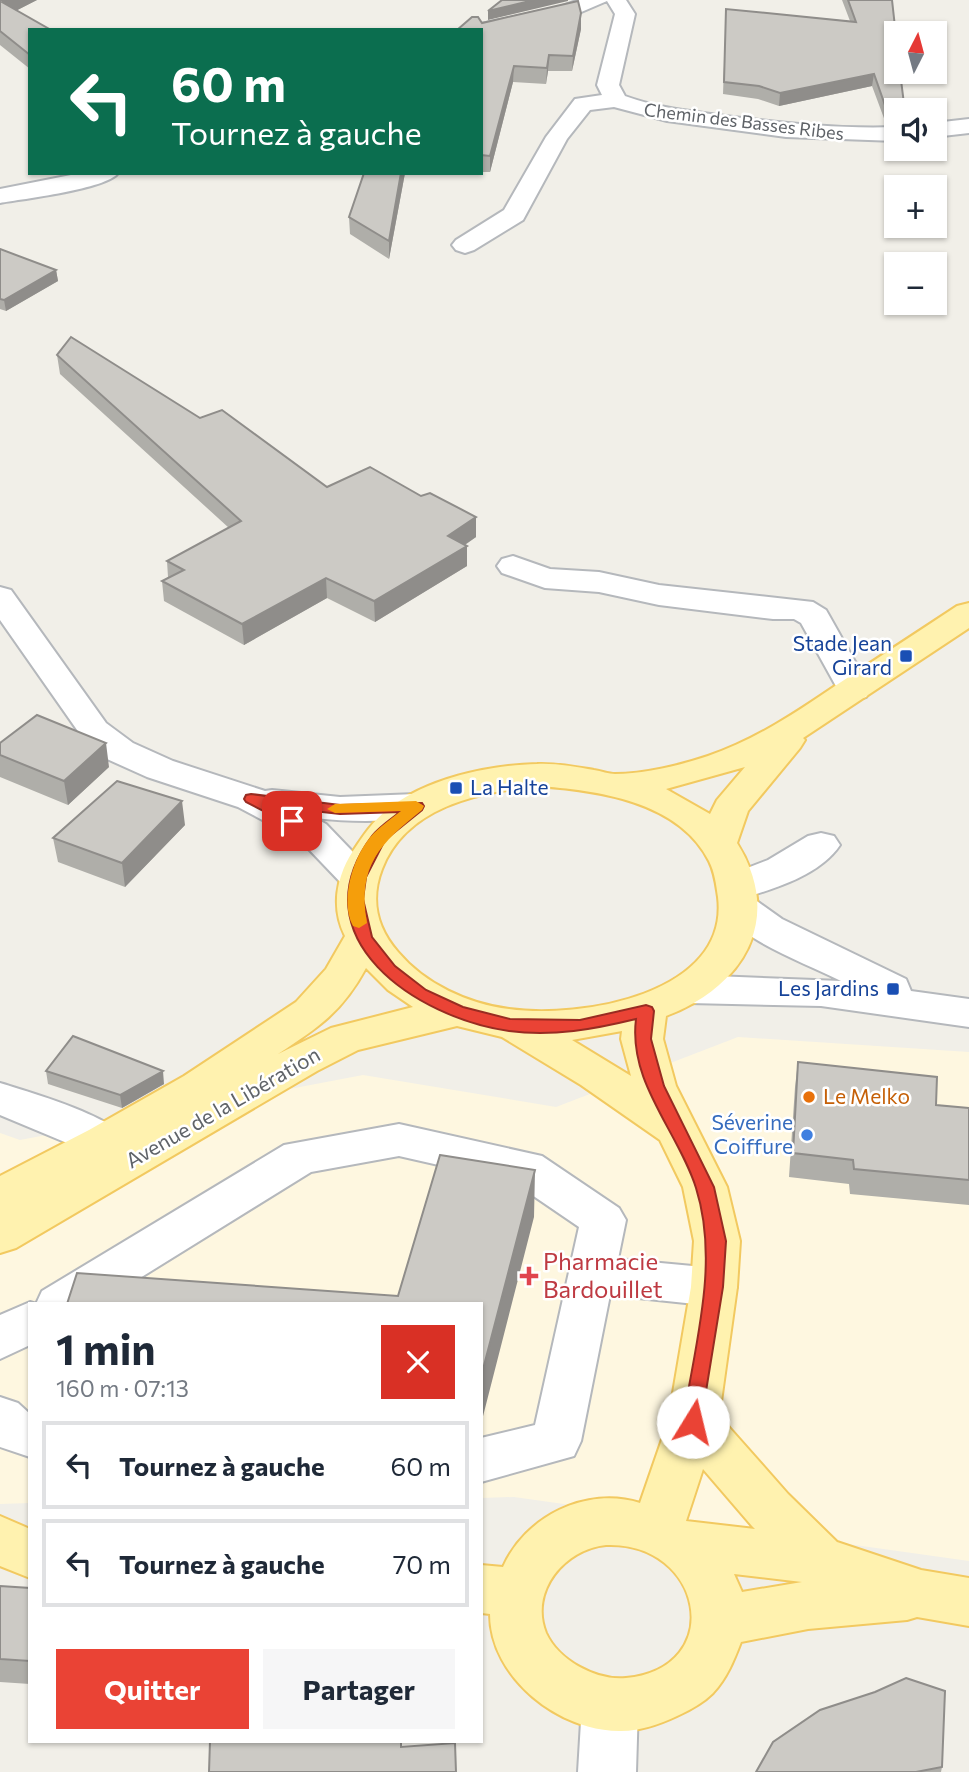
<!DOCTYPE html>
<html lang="fr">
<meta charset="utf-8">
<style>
:root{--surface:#fff;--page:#f6f6f7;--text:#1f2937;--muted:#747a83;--line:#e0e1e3;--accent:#ea4335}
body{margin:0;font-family:Commissioner,sans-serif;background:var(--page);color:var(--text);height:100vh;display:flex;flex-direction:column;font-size:26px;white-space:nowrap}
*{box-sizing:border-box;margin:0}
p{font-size:23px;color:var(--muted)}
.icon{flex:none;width:38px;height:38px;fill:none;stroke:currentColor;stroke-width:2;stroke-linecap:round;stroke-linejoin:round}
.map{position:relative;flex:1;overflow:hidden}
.sheet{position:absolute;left:28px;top:1302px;width:455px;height:441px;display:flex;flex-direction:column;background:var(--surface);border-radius:0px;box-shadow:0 2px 5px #0004}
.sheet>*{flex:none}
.hud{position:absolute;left:28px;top:28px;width:455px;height:147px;border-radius:0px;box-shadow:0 2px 5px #0004;background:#0b6e4f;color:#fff;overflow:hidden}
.needle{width:46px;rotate:6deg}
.buttons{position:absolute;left:884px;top:21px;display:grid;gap:14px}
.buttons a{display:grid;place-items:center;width:63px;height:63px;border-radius:0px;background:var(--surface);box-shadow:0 2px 5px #0004;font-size:35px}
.pin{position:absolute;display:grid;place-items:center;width:60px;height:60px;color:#fff;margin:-30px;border-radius:14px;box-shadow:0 4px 10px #0006}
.me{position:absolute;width:77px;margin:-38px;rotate:9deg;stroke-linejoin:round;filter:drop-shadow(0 0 5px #0008)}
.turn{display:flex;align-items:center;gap:24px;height:147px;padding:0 28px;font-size:32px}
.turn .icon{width:91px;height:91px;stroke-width:2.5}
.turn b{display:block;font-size:49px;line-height:60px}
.round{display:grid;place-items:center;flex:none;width:74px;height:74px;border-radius:0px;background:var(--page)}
.overview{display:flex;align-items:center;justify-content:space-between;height:119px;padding:0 28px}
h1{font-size:42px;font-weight:700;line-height:52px}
.button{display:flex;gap:14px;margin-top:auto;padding:14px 28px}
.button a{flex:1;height:80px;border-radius:0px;background:var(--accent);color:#fff;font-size:28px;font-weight:700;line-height:80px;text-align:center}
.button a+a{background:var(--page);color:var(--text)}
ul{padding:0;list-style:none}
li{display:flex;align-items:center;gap:21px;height:88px;margin:0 14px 10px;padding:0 14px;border:4px solid var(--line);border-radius:0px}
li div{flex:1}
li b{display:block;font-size:26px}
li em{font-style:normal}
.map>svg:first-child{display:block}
.commercial{fill:#fef7e0}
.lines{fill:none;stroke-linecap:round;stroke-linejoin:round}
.minor-casing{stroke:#b5b8bc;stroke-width:4}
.major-casing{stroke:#f2c960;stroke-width:4}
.minor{fill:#fff;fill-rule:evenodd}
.major{fill:#fff2af;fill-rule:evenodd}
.wall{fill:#afaea9}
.shaded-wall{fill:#8f8d8a}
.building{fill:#cccac5;stroke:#8f8d8a;stroke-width:2}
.route{fill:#ea4335;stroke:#982c22;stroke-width:2}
.slow{fill:#f59e0b}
.transit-dot{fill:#1a4fb4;stroke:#fff;stroke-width:2.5}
.food-dot{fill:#e8710a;stroke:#fff;stroke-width:2.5}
.shop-dot{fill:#3f7fe0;stroke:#fff;stroke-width:2.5}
.health-dot{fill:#e0444e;stroke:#fff;stroke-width:2.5}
.labels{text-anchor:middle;stroke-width:5;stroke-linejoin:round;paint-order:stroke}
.far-street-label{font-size:18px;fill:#5f6368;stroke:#fff}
.transit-label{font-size:21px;fill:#164399;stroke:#fff;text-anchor:end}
.food-label{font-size:21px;fill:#c56008;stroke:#fff;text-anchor:start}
.street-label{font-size:21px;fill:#5f6368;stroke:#fff}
.shop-label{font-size:21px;fill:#366cbe;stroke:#fff;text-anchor:end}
.near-health-label{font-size:24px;fill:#be3a42;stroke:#fff;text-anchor:start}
</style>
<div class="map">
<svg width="969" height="1772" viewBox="0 0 969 1772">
<rect width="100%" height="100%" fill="#f1efe8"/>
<path class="commercial" d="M738 1037 969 1052V1561L514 1497 481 1498V1304H30V1503L0 1504V1133L20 1140 363 1075 556 1107Z"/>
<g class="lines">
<g class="minor-casing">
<path id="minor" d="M579 0H626L635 14 619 85 625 96C657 108 691 111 725 116 782 123 838 129 896 127V141L786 137 667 121 614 107 590 110 567 139 523 220 474 250 465 253 456 250 452 245 456 240 504 210 546 137 575 99 602 95 597 85 615 14 607 1 572 16 481 36V30H469L472 26 560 7Z
M969 119V133L934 137V123Z
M81 173H118C107 189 22 199 0 203V189Z
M513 556 550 569 599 572 659 585 813 602 826 610 830 617 871 690 866 697 854 700 842 697 801 623 794 619H773L659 605 599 592 545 588 502 573 497 566 502 559Z
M0 587 11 590 106 723 133 743 173 761 265 791 272 790 340 797 416 794 429 798 434 806 429 814C394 823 351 822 315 818L326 824 377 877 372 886 358 890 344 886 300 840 238 807 147 777 107 759 82 737 0 620Z
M821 833 834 836 840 845C821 874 777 888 746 897L754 899 782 919 906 979 911 991 969 999V1027L821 1006 689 1003 675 999 669 989 675 979 689 975 841 981C806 963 741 941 721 908L726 899 732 897 724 895 719 886 724 877 768 860 808 836Z
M0 1083C42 1096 128 1120 149 1159L143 1171 127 1176 111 1171 67 1143 0 1115Z
M399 1124 542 1156 619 1208 626 1220 618 1259 714 1268 731 1274 737 1287 731 1300 714 1306 610 1295 581 1441 574 1456 481 1482V1438L535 1425 579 1227 513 1182 399 1156 311 1172 98 1304H30V1345L0 1359V1315L30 1302 36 1304 42 1291 284 1145Z
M0 1397 18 1403 30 1414V1457L0 1447Z
M610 1679 630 1686 638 1705 636 1772H578L582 1705 590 1686Z"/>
</g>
<g class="major-casing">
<path id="major" d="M969 603V628L803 738 805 740 800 748 748 811 737 843C785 919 743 987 666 1016L663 1039 676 1086 727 1187 740 1241 737 1287 719 1416 788 1494 837 1542 921 1570 969 1578V1626L917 1617 907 1620 808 1629 741 1642C734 1660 727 1678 713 1693 703 1703 690 1710 677 1716 660 1724 641 1731 621 1731 560 1732 490 1678 490 1614L481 1613V1565L503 1567C525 1517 586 1486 640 1503L668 1422 691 1287 694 1241 683 1187 660 1140 581 1085 502 1037 457 1026 358 1050 317 1071 16 1248 0 1253V1176L89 1130 184 1076 296 1002 326 969 345 936C331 908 336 877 353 851 363 836 373 821 387 810 425 779 488 765 537 764 555 763 576 767 594 770 601 771 609 774 615 774 643 774 682 765 708 756 755 740 797 712 838 684 878 658 918 632 957 606ZM745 767 717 800 710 814 666 789ZM537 786C596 790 679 801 709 861 715 873 716 884 718 897 730 995 579 1019 509 1009 468 1004 425 984 398 952 377 928 370 900 382 869 406 807 478 792 537 786ZM366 968 388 990 413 1007 331 1028 278 1054C319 1027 342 1012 366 968ZM622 1031 621 1039 631 1076 572 1040ZM703 1469 752 1526 755 1529 686 1521ZM606 1545C703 1541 728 1668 626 1678 597 1681 559 1661 546 1633 529 1591 565 1549 606 1545ZM734 1574 802 1582 742 1592Z
M0 1516 30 1529V1578L0 1566Z"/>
</g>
<use href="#minor" class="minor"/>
<use href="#major" class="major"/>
</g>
<path class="wall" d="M0 0H37L17 10 30 30V69L0 45Z
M842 0H892L904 104 903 110H896L885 121 872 86 779 106 758 99 723 94 726 9 850 21Z
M581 13V29L572 71H548L546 84 513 82 490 172H481V30Z
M364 173H405L389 259 350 234 349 217Z
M0 249 56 270 58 281 6 311 0 309Z
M57 355 200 418 327 487 421 496 476 517V537L465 545 467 566 375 622 327 598 244 645 164 601 162 581 168 577 167 561 229 528 60 374Z
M0 743 109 767 68 805 0 777Z
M185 825 125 887 58 862 53 838Z
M798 1062 936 1105 969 1108V1205L850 1194 849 1184 789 1177 795 1087Z
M46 1071 164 1084 122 1108 48 1084Z
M0 1586 30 1588V1684L0 1682Z
M942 1767 941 1772H756Z"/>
<path class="shaded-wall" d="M6 0H37L4 17 2 2Z
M534 0H568V1L488 20V11Z
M581 13V29L572 71 573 56Z
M549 55 548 71 546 84 547 68Z
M514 66 513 82 490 172V156Z
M874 74 872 86 779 106 780 93Z
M904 104 903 110H896V118L885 121 886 108Z
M401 173H405L389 259V241Z
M56 270 58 281 6 311 4 300Z
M476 517V537L448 556V536Z
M467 546V566L375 622 374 601Z
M326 578 327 598 244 645 242 624Z
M106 743 109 767 68 805 64 781Z
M182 801 185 825 125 887 122 863Z
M163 1071 164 1084 122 1108 120 1095Z
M535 1170 534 1217 481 1424V1377Z"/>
<path class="building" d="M0 0H6L2 2 51 30H30V55L0 31Z
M502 0H534L488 11Z
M848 0H892L896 36V72H900L904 104 886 108 874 74 780 93 759 86 724 82 726 9 856 22Z
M578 1 581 13 573 56 549 55 547 68 514 66 490 156 481 155V30H457L472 17H478L482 23Z
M364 173H401L389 241 349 217Z
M0 249 56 270 4 300 0 299Z
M71 337 200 418 222 410 327 487 370 467 421 496 430 493 476 517 448 536 467 546 374 601 326 578 242 624 162 581 184 570 167 561 241 521 57 355Z
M37 715 106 743 64 781 0 755V743Z
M117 781 182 801 122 863 53 838Z
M73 1036 163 1071 120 1095 46 1071Z
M798 1062 937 1077 936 1105 969 1108V1180L854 1169 853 1160 793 1153Z
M440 1155 535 1170 481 1377V1304H67L77 1273 398 1296Z
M0 1586 30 1588V1661L0 1659Z
M906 1678 945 1691 942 1767 916 1772H756L773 1742 820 1710 875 1692Z
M210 1741H401V1747L455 1743 456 1772H209Z"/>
<path class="route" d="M251 794 340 805 422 803 424 806 422 810 385 840 366 877 363 899 372 937 395 966 426 990 463 1007 510 1019 580 1020 646 1005 652 1007 654 1011 651 1039 664 1086 714 1187 726 1241 723 1287 700 1428 693 1431 686 1428 683 1422C694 1347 720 1264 696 1188 678 1131 628 1083 636 1019 595 1029 553 1037 509 1031 417 1018 296 938 372 836 379 827 391 819 400 812L340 814 278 807 300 821 298 824 292 826 246 802 244 799 246 795Z"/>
<path class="slow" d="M416 801 424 806 422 810C380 844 357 865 367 923L359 928 353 926C339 900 354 853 374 833 382 825 392 818 401 811L335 813 327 809 335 804Z"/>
<g class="transit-dot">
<rect x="899" y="649" width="14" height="14" rx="3.5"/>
<rect x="449" y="781" width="14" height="14" rx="3.5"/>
<rect x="886" y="982" width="14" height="14" rx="3.5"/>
</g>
<circle class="food-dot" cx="809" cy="1097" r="7"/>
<circle class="shop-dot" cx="807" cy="1135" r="7"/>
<path class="health-dot" d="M525.5 1265.5h7v7h7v7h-7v7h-7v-7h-7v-7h7z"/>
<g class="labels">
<g class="far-street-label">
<text transform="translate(744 122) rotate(7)" y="6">Chemin des Basses Ribes</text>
</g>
<g class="transit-label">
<text x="892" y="651">Stade Jean<tspan x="892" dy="24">Girard</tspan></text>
<text x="470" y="795" text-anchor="start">La Halte</text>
<text x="879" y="996">Les Jardins</text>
</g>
<g class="food-label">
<text x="823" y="1104">Le Melko</text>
</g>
<g class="street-label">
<text transform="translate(223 1108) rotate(-30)" y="7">Avenue de la Libération</text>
</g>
<g class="shop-label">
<text x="793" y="1130">Séverine<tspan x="793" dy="24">Coiffure</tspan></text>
</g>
<g class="near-health-label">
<text x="543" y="1270">Pharmacie<tspan x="543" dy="28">Bardouillet</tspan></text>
</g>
</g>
</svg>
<div class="buttons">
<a><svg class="needle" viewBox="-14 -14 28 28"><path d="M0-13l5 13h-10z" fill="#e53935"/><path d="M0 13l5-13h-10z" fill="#747a83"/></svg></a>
<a><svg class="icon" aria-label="sound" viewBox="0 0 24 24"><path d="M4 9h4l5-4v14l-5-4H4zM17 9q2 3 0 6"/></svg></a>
<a>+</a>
<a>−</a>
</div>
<div class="pin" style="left:292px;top:821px;background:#d93025"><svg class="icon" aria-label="arrive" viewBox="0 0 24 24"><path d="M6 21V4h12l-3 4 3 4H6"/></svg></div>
<svg class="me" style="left:693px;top:1422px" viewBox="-20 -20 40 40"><circle r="19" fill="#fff"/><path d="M0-13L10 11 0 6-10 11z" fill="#ea4335"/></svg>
<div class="hud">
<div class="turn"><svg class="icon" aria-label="left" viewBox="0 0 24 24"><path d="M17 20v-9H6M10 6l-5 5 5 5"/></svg><div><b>60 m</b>Tournez à gauche</div></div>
</div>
<section class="sheet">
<div class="overview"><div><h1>1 min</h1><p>160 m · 07:13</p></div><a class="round" style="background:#d93025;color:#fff"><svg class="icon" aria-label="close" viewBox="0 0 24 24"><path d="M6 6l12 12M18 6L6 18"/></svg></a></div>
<ul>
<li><svg class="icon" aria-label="left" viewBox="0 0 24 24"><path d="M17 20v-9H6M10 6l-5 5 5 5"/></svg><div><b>Tournez à gauche</b></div><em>60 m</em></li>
<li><svg class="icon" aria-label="left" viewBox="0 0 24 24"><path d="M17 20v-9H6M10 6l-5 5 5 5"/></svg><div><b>Tournez à gauche</b></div><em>70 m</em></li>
</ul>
<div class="button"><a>Quitter</a><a>Partager</a></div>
</section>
</div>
